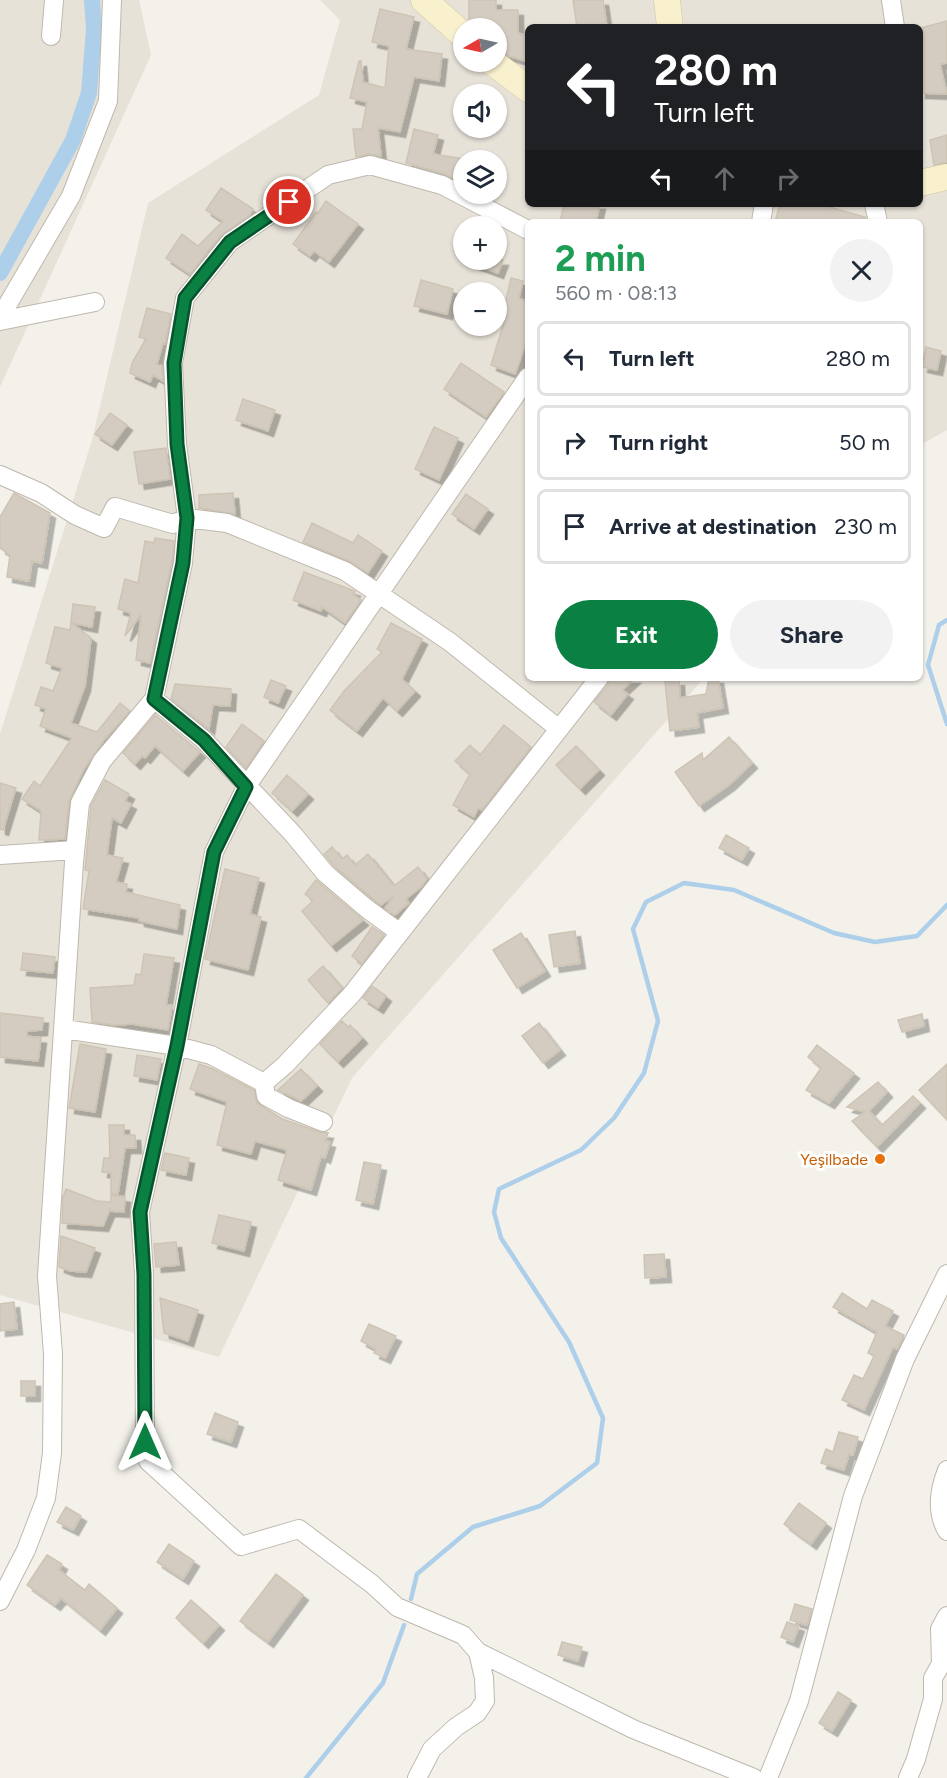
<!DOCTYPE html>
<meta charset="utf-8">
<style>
:root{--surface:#fff;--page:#f2f2f3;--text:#1f2937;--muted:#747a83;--line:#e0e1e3;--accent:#0b8043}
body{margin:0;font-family:Figtree,sans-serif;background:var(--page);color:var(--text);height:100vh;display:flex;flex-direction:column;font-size:22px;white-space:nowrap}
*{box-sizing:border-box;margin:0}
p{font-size:20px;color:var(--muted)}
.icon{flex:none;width:33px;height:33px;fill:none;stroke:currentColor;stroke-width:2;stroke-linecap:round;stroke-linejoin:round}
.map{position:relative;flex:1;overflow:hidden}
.side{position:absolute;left:525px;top:219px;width:398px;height:462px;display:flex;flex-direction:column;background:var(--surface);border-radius:9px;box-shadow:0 2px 4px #0004}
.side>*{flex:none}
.guide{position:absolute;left:525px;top:24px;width:398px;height:183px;border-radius:9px;box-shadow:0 2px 4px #0004;background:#202124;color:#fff;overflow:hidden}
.needle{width:39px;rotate:261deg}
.fabs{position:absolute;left:453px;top:18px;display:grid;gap:12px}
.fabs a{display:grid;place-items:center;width:54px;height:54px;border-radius:50%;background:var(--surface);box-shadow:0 2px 4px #0004;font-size:30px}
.pin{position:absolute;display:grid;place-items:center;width:51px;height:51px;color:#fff;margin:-26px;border:3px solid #fff;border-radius:50%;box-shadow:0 2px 6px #0007}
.me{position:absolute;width:66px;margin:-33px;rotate:0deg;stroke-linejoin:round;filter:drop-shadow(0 0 4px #0008)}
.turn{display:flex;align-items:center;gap:21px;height:126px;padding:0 30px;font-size:27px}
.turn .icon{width:78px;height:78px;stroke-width:2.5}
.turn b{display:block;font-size:42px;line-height:51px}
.lanes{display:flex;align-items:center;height:57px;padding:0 30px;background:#0003;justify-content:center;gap:30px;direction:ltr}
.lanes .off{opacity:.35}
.round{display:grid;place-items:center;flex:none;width:63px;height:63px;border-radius:32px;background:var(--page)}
.overview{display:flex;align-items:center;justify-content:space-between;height:102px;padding:0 30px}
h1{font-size:36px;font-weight:700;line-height:45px;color:#1e9e55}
.action{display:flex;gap:12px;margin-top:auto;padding:12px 30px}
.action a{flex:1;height:69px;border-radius:36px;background:var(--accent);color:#fff;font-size:24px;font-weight:700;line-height:69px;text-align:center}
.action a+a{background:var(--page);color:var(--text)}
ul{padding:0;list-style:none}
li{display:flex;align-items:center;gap:18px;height:75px;margin:0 12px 9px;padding:0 18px;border:3px solid var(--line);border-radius:9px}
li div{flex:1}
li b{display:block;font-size:22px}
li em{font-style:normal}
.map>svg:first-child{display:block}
.residential{fill:#e7e2d8;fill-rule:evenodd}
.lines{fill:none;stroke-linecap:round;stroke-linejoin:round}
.stream{stroke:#adcfe9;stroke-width:4.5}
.canal{stroke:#adcfe9;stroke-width:16}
.building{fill:#d4ccc0;stroke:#cec4b4;stroke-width:1.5;filter:url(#shadow)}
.street-casing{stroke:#beb8ad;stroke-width:20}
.secondary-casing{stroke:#cec39e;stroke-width:27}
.street{stroke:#fff;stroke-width:18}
.secondary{stroke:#f9f0ce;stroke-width:26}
.route-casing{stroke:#07532c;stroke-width:15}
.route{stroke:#0b8043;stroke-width:10}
.food-dot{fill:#e8710a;stroke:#fff;stroke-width:2}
.labels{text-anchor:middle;stroke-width:6;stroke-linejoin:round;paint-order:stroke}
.food-label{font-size:16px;fill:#c56008;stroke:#fff;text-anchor:end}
</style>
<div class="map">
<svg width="947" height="1778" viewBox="0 0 947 1778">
<defs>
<filter id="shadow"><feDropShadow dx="5.5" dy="5.5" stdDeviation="0" flood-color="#0004"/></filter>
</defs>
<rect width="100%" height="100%" fill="#f3f1ea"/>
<path class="residential" d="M0 0H139L151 55 0 387Z
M320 0H947V430L920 445V222H528V678H704L352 1078 219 1357 0 1295V734L92 440 148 203 319 95 340 20ZM528 27H920V204H528ZM464 28H496V62H464ZM464 94H496V128H464ZM464 160H496V194H464ZM464 226H496V260H464ZM464 292H496V326H464Z"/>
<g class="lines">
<path class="stream" d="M947 620 939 625 928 665 947 724
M411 1599 417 1574 473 1527 540 1506 597 1463 603 1418 569 1342 501 1238 494 1212 499 1189 581 1150 614 1118 644 1073 658 1021 633 929 646 902 684 883 734 890 834 933 875 942 917 936 947 905
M306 1778 383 1683 404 1625"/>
<path class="canal" d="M0 273 73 140 89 93 94 29 92 0"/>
</g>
<path class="building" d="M469 0H496V10H518V33L528 36V62L509 56 496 48V28H476L469 20Z
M573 0H603L607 27H577Z
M380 9 414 17 406 49 442 54 439 81 414 77 400 132 378 128 381 156 368 154 356 157 353 129H362L367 102 350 98 359 61H361L363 82 385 88 389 46 372 42Z
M947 21V63L940 64 947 94 920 93V28Z
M414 129 438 135 433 154 464 159V184L445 174 406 163Z
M947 135V162L934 165 930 140Z
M221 188 253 209 249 216 221 235 190 274 166 258 182 234 198 246 223 221 206 210Z
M326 201 358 224 329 262 314 251 310 256 293 244 316 212 318 213Z
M564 204H600L596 222H560Z
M780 204H819L865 217 866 222H775Z
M465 260H503L498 273 465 261Z
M511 278 523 281 519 298 528 302V337L515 374 491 365 504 322H501Z
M421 280 453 289 447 314 414 306Z
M147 308 171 314 165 344 163 343 157 364 162 366 163 381 153 375 150 382 130 373 132 363 146 339 139 337Z
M926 347 941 351 937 370 922 367Z
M461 363 504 392 486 417 444 389Z
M243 399 275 410 268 431 236 420Z
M110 413 127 425 112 445 95 434Z
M434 427 458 438 439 480 415 469Z
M166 448 170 479 139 484 134 452Z
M14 493 50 513 42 563 32 561 29 581 7 577 10 555 0 548V517Z
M233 493 235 514 199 508V495Z
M466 494 488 509 474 529 452 514Z
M312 523 353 543 358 535 382 551 368 573 349 561 303 542Z
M155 538 174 541 172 561 150 663 136 660 141 615 125 636 131 613 118 609 125 579 138 583 145 541 154 543Z
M304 572 355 591 353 594 361 600 345 623 322 607 321 611 293 600Z
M73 604 95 607 92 627 72 623 91 638 85 686 71 723 97 732 120 703 130 711 103 741 84 769 69 801 65 839 39 840 41 811 22 799 34 781 40 786 72 738 40 726 46 709 35 705 41 687 53 691 62 668 46 663 55 627 70 630Z
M391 623 422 639 402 679 415 691 397 711 383 698 357 731 330 710 344 691 382 652 377 649Z
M610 678H635L622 690 628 694 611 715 594 702 608 685Z
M709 678H718L723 708 697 713 699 727 670 731 665 681 679 680 680 698 706 694Z
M271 680 286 686 278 703 264 697Z
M175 684 231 689 230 706 213 705 209 729 171 699Z
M155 715 200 752 183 771 155 746 145 758 142 756 135 764 123 753Z
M242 724 264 741 246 768 226 747Z
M504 725 531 747 482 810 478 808 474 817 453 805 470 774 455 761 470 745 480 755Z
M729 737 752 763 729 785 699 806 675 772 702 753 703 760Z
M576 746 599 770 580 789 556 765Z
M287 775 308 794 292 811 272 793Z
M105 780 129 794 125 801 131 804 121 823 112 818 107 855 123 858 116 882 127 884 126 892 180 905 177 929 139 921V918L83 909 89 871 85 870 91 806Z
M0 783 16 788 3 830 0 829Z
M726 835 749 848 742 860 719 848Z
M332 847 342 859 347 855 355 865 368 854 394 886 418 867 427 879 421 887 406 899 409 903 395 915 385 908 394 896 381 905 373 899 333 865 324 854Z
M225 869 259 878 250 914 261 917 248 970 205 959Z
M316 880 363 920 331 946 302 911 313 901 305 894Z
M372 927 384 935 362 964 352 956Z
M575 931 580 963 554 967 549 935Z
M521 933 545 971 517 988 493 950Z
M23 953 55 957 53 973 21 970Z
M144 954 174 958 166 1005H172L168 1030 132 1024 115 1025 92 1022 90 988 134 985 136 974 141 975Z
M323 966 342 988 328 1003 308 980Z
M372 986 386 996 378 1008 363 998Z
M0 1013 43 1018 42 1030 27 1031V1036L41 1038 38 1061 0 1057Z
M922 1014 924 1026 902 1032 898 1020Z
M342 1021 348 1027 350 1025 362 1038 338 1062 320 1044Z
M539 1023 560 1050 543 1063 522 1036Z
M80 1044 106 1049 95 1112 69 1108Z
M817 1045 854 1073 829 1103 806 1090 821 1068 808 1057Z
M137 1055 161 1059 157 1080 134 1076Z
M199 1064 213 1069 254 1090 257 1103 282 1119 319 1132 328 1133 325 1141 330 1142 325 1158 321 1156 311 1190 278 1180 287 1150 255 1141 251 1154 217 1145 227 1102 190 1089Z
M947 1064V1120L919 1090Z
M301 1069 317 1086 301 1101 278 1090Z
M878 1082 887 1092 869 1111 882 1125 913 1096 920 1103 877 1147 852 1121 865 1112 847 1107Z
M109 1125H124V1135H135L136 1148H125L118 1194H111V1173L102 1172 104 1158H110Z
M165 1153 189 1158 186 1175 161 1170Z
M364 1162 381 1165 373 1204 356 1200Z
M66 1189 97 1201 111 1202V1195L125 1197 124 1212 110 1211 111 1207 103 1226 62 1223 63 1197Z
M219 1215 251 1222 244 1251 212 1243Z
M61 1236 95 1248 86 1272 70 1271 59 1267Z
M176 1242 179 1265 156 1267 154 1244Z
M664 1254 666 1277 645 1278 644 1255Z
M842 1293 867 1309 872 1300 893 1311 885 1326 904 1335 897 1349 893 1347 864 1410 842 1400 854 1375 863 1379 874 1356 868 1353 877 1332 833 1307Z
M160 1298 198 1310 188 1341 164 1333Z
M14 1302 17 1329 0 1331V1304Z
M369 1324 396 1336 385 1358 374 1353 376 1349 361 1341Z
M21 1381H35V1396H21Z
M215 1413 238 1422 231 1442 207 1434Z
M839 1432 858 1437 853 1455 849 1454 844 1470 821 1463 826 1449 833 1452Z
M799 1503 826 1523 811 1544 784 1524Z
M66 1507 81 1516 73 1530 57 1522Z
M169 1544 194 1561 183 1579 157 1562Z
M47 1555 62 1564 59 1570 85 1590 89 1584 117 1608 100 1630 61 1598 55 1605 27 1585Z
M276 1574 303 1595 268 1642 240 1621Z
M191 1600 219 1625 203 1643 176 1618Z
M795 1604 812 1609 807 1625 790 1620Z
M787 1622 799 1626 793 1642 781 1637Z
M562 1642 582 1647 578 1661 558 1655Z
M838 1692 851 1700 832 1731 819 1723Z"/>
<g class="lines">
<g class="street-casing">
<path id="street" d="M891 0 895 27
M51 36 54 0
M874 204 878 222
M761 222 764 204
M0 313 5 309 71 196 108 101 112 0
M0 321 95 302
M0 475 41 493 75 515 104 528 115 507 173 524 187 518 227 523 345 571 450 642 559 729
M154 699 204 740 293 834 325 873 366 908 400 933
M0 855 75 850
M64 1029 177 1046 211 1055 264 1083 266 1096 288 1108 323 1122
M264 1083 285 1065 352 994 599 678
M947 1470C939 1490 936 1512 947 1531
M0 1601 26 1550 46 1498 52 1453 53 1354 47 1276 74 862 80 803 102 761 154 699 183 563 187 518 177 444 173 363 185 298 230 242 328 175 370 165 442 185 528 230
M478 1652 633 1729 754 1778
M417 1778 432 1749 456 1727 477 1713 485 1701 484 1678 478 1652 463 1635 397 1607 372 1584 299 1529 241 1546 148 1461 145 1442 144 1274 140 1212 177 1046 214 852 246 787 528 377
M768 1778 799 1701 853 1496 905 1359 947 1274
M908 1778 916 1759 933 1699V1678L941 1664 940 1629 947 1616"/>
</g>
<g class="secondary-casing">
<path id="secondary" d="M424 0 464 36
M667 0 670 27
M492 62 528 89
M920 183 947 177"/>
</g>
<use href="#street" class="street"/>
<use href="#secondary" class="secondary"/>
</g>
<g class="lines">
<g class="route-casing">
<path id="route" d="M145 1442 144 1274 140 1212 177 1046 214 852 246 787 204 740 154 699 183 563 187 518 177 444 174 363 185 298 230 242 289 202"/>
</g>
<use href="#route" class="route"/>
</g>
<circle class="food-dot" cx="880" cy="1159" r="6"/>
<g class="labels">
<g class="food-label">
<text x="868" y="1165">Yeşilbade</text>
</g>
</g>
</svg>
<div class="fabs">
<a><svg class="needle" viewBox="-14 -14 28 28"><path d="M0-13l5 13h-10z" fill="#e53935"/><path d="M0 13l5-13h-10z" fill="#747a83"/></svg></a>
<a><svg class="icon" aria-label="sound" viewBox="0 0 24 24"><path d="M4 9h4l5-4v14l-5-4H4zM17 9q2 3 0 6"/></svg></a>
<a><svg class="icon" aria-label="layers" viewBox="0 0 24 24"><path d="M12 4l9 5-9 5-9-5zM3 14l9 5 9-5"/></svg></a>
<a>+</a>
<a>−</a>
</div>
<div class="pin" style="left:289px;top:202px;background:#d93025"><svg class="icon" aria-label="arrive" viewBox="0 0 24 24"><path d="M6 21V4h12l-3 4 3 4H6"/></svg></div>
<svg class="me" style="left:145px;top:1442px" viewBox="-20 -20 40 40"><path d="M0-17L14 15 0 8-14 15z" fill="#0b8043" stroke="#fff" stroke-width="4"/></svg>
<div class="guide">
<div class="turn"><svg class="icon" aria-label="left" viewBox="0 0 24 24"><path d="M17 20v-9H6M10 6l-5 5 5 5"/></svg><div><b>280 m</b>Turn left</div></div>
<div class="lanes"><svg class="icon" aria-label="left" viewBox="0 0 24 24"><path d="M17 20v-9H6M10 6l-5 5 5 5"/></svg><svg class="icon off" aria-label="ahead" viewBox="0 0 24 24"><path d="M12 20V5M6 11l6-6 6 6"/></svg><svg class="icon off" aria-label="right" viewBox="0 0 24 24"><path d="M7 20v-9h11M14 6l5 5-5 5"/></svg></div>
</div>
<section class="side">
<div class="overview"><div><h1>2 min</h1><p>560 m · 08:13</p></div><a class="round"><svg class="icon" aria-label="close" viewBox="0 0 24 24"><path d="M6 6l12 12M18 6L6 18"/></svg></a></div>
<ul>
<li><svg class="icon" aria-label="left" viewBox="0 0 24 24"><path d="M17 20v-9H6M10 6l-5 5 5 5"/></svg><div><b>Turn left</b></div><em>280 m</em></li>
<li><svg class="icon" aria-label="right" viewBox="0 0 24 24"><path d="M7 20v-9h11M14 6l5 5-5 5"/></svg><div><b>Turn right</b></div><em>50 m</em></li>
<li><svg class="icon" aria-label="arrive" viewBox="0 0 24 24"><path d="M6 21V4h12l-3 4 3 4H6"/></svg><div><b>Arrive at destination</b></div><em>230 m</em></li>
</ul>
<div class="action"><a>Exit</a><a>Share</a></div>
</section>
</div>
